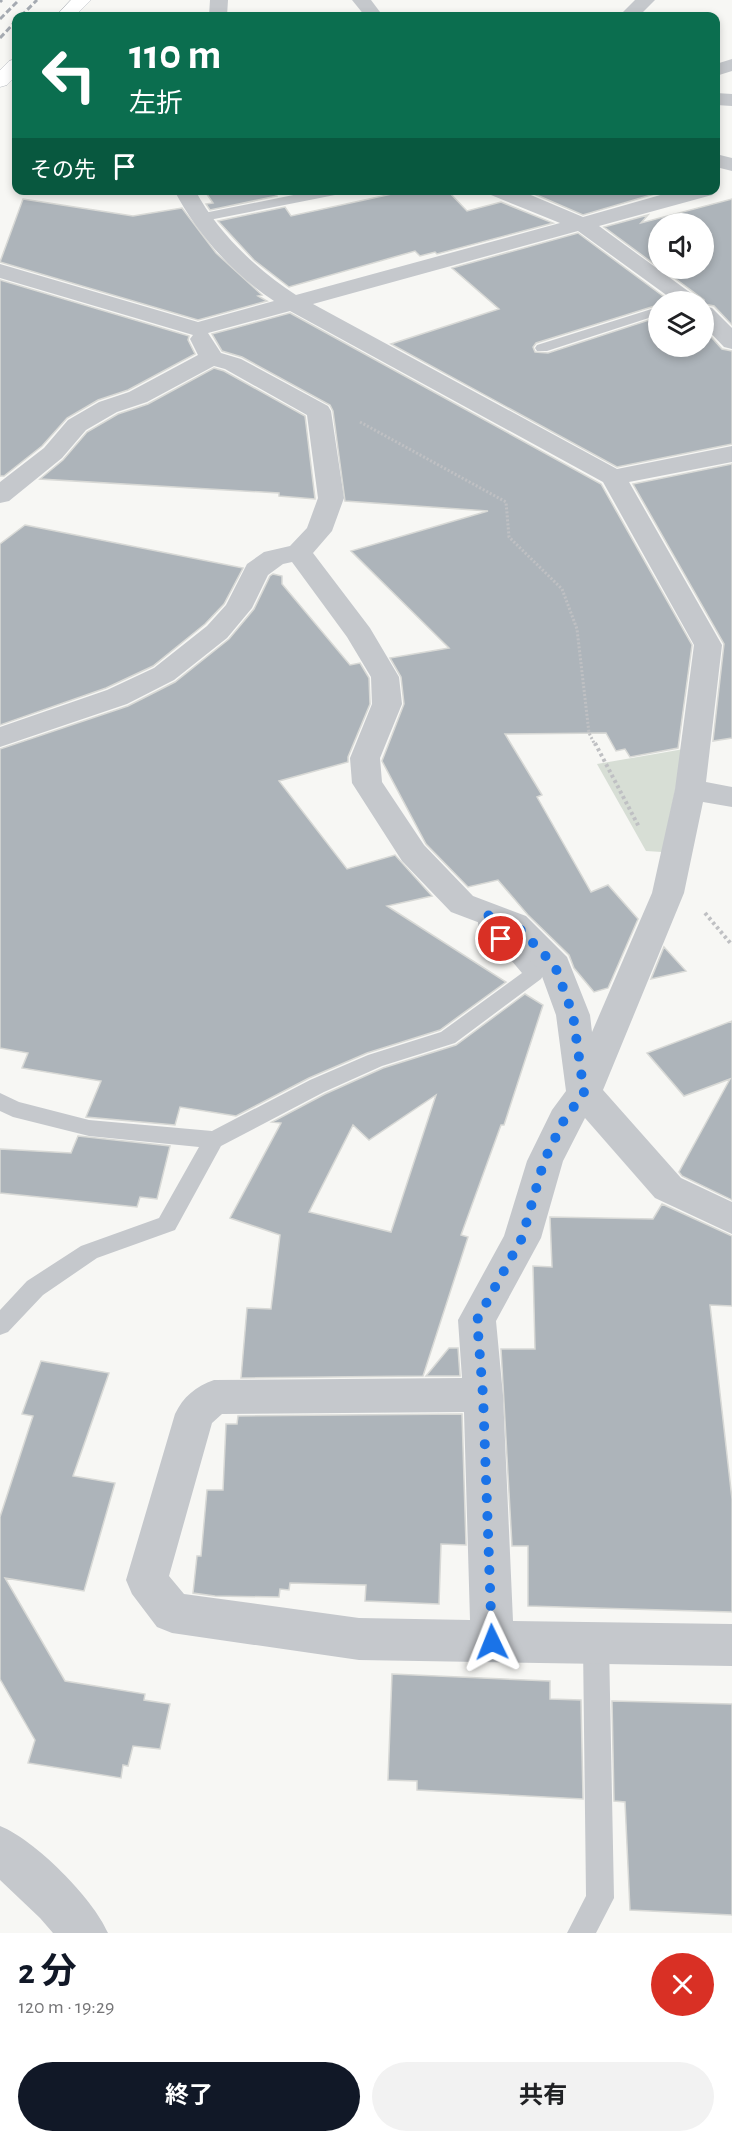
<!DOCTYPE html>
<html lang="ja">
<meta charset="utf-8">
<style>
:root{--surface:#fff;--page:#f2f2f2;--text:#202124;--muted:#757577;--accent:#111827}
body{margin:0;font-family:"Alegreya Sans","Noto Sans JP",sans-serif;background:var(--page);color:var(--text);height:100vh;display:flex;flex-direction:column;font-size:22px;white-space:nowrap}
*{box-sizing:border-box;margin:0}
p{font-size:20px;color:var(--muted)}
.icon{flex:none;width:33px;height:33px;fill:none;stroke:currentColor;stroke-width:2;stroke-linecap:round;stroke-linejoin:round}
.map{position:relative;height:1933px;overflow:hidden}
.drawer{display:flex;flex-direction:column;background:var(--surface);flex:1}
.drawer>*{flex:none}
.top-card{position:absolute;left:12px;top:12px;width:708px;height:183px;border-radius:12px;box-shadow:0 3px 9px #0003;background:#0b6e4f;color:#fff;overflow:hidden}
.fabs{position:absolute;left:648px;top:213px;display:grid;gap:12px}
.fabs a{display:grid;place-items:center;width:66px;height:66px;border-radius:50%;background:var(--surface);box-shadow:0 3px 9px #0003;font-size:30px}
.pin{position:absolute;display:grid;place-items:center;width:51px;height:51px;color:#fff;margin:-26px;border:3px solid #fff;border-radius:50%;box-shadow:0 2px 6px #0007}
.me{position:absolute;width:66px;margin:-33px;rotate:358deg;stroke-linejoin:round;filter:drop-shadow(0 0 4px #0008)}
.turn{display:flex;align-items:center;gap:21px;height:126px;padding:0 18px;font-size:27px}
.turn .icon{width:78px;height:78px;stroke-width:2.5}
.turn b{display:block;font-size:42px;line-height:51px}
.then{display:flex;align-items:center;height:57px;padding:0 18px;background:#0003;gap:12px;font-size:22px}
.round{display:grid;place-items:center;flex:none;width:63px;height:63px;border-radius:32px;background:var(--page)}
.head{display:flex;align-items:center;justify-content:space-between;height:102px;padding:0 18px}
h1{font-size:36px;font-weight:700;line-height:45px;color:var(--accent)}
.button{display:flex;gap:12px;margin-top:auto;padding:12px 18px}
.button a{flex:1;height:69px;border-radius:36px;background:var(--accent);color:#fff;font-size:24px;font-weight:700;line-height:69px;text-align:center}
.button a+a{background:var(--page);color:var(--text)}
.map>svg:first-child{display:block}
.green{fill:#d7ded5}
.building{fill:#adb4ba;stroke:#d8d9d6;stroke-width:1.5;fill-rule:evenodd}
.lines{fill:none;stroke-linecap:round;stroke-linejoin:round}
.secondary-casing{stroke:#b7bbc0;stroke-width:1}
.path-far1{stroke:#bfc0c3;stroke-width:3;stroke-dasharray:2 2;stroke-linecap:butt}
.path{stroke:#bfc0c3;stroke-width:4;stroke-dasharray:3 3;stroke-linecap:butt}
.lane{fill:#c5c8cc;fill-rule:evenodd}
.street{fill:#c5c8cc;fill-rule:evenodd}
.secondary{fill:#fff;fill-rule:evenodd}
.rail{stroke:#a5aab1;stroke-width:3;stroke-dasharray:6 3;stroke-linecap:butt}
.route{stroke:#1a73e8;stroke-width:10;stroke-dasharray:0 18}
</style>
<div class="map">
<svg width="732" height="1933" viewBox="0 0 732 1933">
<rect width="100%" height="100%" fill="#f7f7f4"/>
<path class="green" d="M684 749 662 852 646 851 597 764Z"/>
<path class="building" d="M204 190H273L277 196 210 210 206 204 213 203Z
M410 190H447L467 211 501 202 553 223 437 254 435 252 420 256 415 251 289 287 254 260 218 221 285 207 291 216Z
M541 190H668L583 215 532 193Z
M23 199 133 216 182 208 216 253 262 295 258 296 267 301 198 320 0 262Z
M732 199V325L714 306 704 304V300L661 268H704V224H658V267L604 227 648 215 641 223Z
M578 233 671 302H658V305L536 343 533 347 535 352 548 353 658 317V346H704V329L722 349 732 351V444L617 467 391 344 499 309 452 268Z
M0 280 189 336 188 340 195 354 128 390 98 400 67 418 42 446 4 476H0Z
M290 313 601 484 692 645 678 748 630 757 625 749 616 751 606 733 505 734 542 795 537 797 591 892 608 885 638 919 608 988 594 992 574 968 569 955 528 915 498 880 468 887 426 844 382 761 404 704 401 677 390 658 449 648 351 551 488 511 345 501 333 411 330 405 242 357 222 351 212 334Z
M214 368 224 371 305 416 315 499 279 496V493L40 479 63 460 87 432 118 414 148 404Z
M732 464V738L713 741 724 644 633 484Z
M25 525 243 568 224 604 205 624 153 666 106 688 0 725V544Z
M273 574 282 576V584L350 665 360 663 369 678 370 704 348 757V762L279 781 347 869 395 855 432 896 387 906 506 982 440 1030 367 1053 309 1078 236 1116 180 1107 175 1125 86 1117 101 1081 22 1068 28 1053 0 1048V749L128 706 175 682 229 639 254 609 270 576Z
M664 947 686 971 651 979Z
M525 994 543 1005 504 1125H501L461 1235 468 1237 423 1376 241 1378 247 1308 271 1309 280 1235 230 1218 281 1123 272 1122 325 1094 383 1068 456 1045ZM436 1095 391 1232 309 1212 353 1125 369 1140Z
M732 1021V1200L682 1176 679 1172 730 1079 684 1096 647 1053Z
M78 1136 170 1146 157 1199 140 1197 137 1207 0 1193V1149L71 1153Z
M662 1204 732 1236V1306L710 1305 732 1499V1612L528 1606V1546H512L501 1349H535L533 1266 552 1267 550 1217 653 1219Z
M449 1348H458L460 1376H426Z
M41 1361 109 1373 73 1476 115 1483 84 1591 5 1578 65 1681 145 1694 144 1700 170 1704 160 1749 133 1746 128 1766 123 1765 121 1778 28 1763 35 1740 0 1679V1517L33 1416 22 1414Z
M462 1414 466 1545 441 1544 439 1604 365 1601 366 1585 290 1583 289 1590 280 1589 279 1597 215 1596 193 1593 197 1556H201L207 1490H223L226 1424H237L238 1416Z
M392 1674 550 1681V1699L581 1700 583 1799 417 1790V1781L388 1780Z
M612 1701 732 1704V1915L630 1910 625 1802 614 1801Z"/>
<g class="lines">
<g class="secondary-casing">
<path id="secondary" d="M71 0H91L75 16H56Z
M16 59V76L7 85 0 87V70L9 61Z"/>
</g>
<path class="path-far1" d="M360 422 506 502 509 537 562 589 577 629 589 733 595 745"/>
<path class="path" d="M595 743 639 827
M705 913 732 945"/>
<path class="lane" d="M318 190H346L340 194 199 222 193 218 199 214Z
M658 307V315L547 351H537L535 348 537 345Z
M487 908 494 910 498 927 519 943 544 974 541 979 455 1043 382 1066 324 1092 221 1146 175 1230 97 1258 43 1295 8 1332 0 1335V1310L27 1281 81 1246 159 1218 199 1147 89 1136 13 1117 0 1111V1093L19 1102 89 1120 212 1131 310 1080 368 1055 441 1032 522 973 505 953 479 930 477 915 480 910Z
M596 1632 605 1635 609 1644 614 1898 596 1933H567L586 1896 583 1644 587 1635Z"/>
<path class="street" d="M210 0H228L227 16H209Z
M352 0H371L383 16H365Z
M635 0H655L639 16H619Z
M732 59V71L716 76V64Z
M716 93 732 94V106L716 105Z
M716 154 732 158V171L716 167Z
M174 190H195C218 233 256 269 296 295L560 223 491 195 489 190H519L583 217 678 190H714L712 195 599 226 703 302H676L578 231 313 304 617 469 732 446V462L629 482 722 645 706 782 732 787V807L703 802 684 893 603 1090 681 1178 732 1202V1234L655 1198 585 1118 563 1161 541 1238 496 1321 503 1395 513 1621 732 1624V1666L359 1660 172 1633 157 1627 132 1594 126 1580 175 1414C183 1397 196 1386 214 1380L462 1378 458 1320 504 1236 527 1161 552 1110 566 1091 556 1015 540 971 504 932 451 912 402 861 352 783 350 758 372 704 371 677 347 637 292 562 283 564 268 575 252 608 227 638 174 680 127 704 0 747V727L107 690 154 668 207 626 226 605 247 564 264 552 290 546 307 528 318 498 307 415 225 369 214 366 147 402 117 412 86 430 62 458 9 501 0 503V482L44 448 68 420 99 402 129 392 198 355 190 339 193 335 0 278V264L198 322 274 301C233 274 197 234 174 190ZM290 311 603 482 694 645 675 789 652 893 592 1032 590 1015 567 957 526 916 473 896 424 845 382 782 380 758 402 704 399 677 370 628 313 553 332 531 344 498 331 411 328 406 241 359 221 353 208 333ZM464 1412 470 1620 359 1618 184 1594 169 1576 212 1423 222 1414Z
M704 306 712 308 732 328V349L724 347 704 326Z
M0 1826C35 1840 93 1898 108 1933H53L40 1918 0 1880Z"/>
<use href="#secondary" class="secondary"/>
<path class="rail" d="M0 2 2 0
M21 16 37 0
M0 19 19 0
M0 38 16 21"/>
</g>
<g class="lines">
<path class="route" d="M492 1642 483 1395 477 1320 522 1238 544 1161 564 1120 584 1093 573 1015 555 966 515 924 487 915 489 930 501 939"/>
</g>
</svg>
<div class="fabs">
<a><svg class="icon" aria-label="sound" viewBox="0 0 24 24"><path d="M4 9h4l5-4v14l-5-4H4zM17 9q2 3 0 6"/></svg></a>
<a><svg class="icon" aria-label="layers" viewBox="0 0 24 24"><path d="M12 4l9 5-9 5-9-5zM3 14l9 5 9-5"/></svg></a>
</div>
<div class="pin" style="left:501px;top:939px;background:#d93025"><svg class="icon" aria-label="arrive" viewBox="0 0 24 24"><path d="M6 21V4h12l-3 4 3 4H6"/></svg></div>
<svg class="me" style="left:492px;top:1642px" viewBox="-20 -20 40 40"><path d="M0-17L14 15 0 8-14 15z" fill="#1a73e8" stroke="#fff" stroke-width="4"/></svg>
<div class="top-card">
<div class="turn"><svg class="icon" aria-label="left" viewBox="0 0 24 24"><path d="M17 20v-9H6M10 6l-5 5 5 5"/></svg><div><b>110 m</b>左折</div></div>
<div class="then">その先<svg class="icon" aria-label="arrive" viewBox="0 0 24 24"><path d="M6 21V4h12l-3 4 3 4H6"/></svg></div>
</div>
</div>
<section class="drawer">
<div class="head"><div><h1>2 分</h1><p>120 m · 19:29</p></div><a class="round" style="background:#d93025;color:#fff"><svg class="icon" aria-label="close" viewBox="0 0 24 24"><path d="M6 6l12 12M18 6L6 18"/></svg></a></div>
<div class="button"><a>終了</a><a>共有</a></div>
</section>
